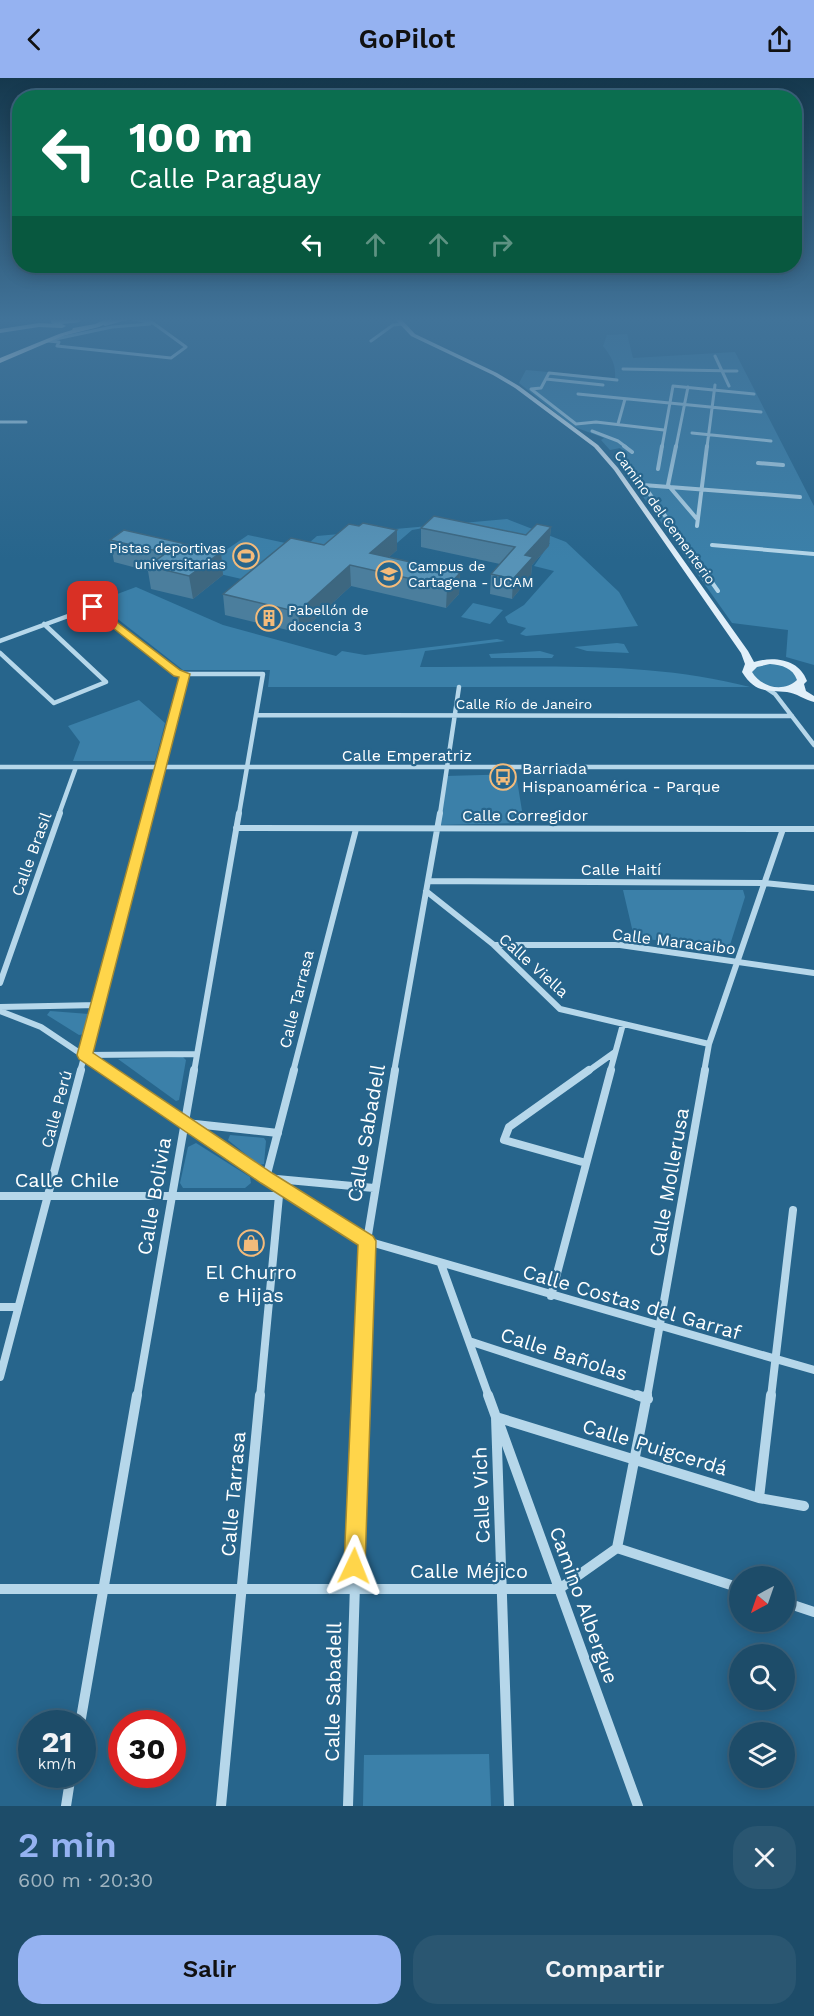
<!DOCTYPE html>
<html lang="es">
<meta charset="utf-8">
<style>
:root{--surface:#1d4c69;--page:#2a5671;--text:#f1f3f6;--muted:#a0b4c0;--line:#3b637d;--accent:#95b2f1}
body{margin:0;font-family:"Work Sans",sans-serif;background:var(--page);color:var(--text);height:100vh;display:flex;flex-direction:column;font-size:22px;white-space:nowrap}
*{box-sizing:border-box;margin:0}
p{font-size:20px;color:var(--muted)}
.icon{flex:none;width:33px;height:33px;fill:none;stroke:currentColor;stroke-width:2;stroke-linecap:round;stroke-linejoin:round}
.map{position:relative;height:1728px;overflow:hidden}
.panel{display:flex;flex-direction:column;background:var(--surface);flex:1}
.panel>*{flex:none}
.top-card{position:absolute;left:12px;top:12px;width:790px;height:183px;border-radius:24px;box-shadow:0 3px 15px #0003,0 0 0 2px var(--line);background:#0b6e4f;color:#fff;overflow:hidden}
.needle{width:39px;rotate:220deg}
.tools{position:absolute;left:729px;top:1488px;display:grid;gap:12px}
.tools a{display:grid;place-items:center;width:66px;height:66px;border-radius:50%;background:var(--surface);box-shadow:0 3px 15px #0003,0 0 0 2px var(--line);font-size:30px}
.speed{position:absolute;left:18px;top:1632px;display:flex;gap:12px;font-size:30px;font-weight:700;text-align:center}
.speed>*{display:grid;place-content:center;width:78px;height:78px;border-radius:50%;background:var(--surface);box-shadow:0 3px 15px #0003,0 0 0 2px var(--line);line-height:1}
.speed small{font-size:15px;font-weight:400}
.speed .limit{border:9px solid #d22;background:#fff;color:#111}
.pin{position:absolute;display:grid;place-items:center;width:51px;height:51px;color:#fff;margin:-26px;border-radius:12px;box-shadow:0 3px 9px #0006}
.me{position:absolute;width:66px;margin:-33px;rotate:2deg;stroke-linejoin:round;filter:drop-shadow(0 0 4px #0008)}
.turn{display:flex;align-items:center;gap:21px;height:126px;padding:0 18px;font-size:27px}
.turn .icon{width:78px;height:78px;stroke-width:2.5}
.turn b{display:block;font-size:42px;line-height:51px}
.lanes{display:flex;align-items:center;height:57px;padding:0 18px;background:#0003;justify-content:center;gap:30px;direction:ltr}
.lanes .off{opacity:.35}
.round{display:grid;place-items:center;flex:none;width:63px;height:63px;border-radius:24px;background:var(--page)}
.head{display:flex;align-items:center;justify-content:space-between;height:102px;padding:0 18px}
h1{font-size:36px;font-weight:600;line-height:45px;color:var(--accent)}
.button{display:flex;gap:12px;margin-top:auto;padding:12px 18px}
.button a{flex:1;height:69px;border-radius:24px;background:var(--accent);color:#111;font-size:24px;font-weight:600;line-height:69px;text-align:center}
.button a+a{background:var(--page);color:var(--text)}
header{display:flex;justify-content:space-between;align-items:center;height:78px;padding:0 18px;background:var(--accent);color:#111;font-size:27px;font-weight:600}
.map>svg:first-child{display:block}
.green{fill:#3b80a9}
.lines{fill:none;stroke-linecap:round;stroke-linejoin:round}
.street-far5{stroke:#b6d7ea;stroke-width:3}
.street-far4{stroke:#b6d7ea;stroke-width:4}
.street-far3{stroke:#b6d7ea;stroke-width:4.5}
.street-far2{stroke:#b6d7ea;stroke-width:6}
.street-far1{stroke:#b6d7ea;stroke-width:8}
.street{stroke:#b6d7ea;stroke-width:10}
.secondary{fill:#e1eff9;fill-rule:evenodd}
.primary{fill:#fafcff;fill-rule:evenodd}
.highway{fill:#fff;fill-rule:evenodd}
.highway-bridge{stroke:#fff;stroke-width:9}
.wall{fill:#4b7e9d}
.shaded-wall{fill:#3d6780}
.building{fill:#5793b7;stroke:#3d6780;stroke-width:1.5}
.route{fill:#ffd54a;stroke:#a68a30;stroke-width:1.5}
.labels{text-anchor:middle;stroke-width:4.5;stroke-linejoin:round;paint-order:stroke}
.far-street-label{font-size:14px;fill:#fff;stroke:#27658c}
.far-poi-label{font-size:14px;fill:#fff;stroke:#27658c;text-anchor:start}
.street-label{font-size:16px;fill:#fff;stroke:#27658c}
.poi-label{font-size:16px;fill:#fff;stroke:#27658c;text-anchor:start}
.near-street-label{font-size:20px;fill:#fff;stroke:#27658c}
.near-poi-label{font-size:20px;fill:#fff;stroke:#27658c}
</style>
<header><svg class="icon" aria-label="back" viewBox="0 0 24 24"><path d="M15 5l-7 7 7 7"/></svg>GoPilot<svg class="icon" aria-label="share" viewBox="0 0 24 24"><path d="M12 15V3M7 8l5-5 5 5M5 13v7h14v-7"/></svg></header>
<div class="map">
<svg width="814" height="1728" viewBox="0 0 814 1728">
<rect width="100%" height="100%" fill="#27658c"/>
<path class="green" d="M627 256 633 280 735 274 814 428V587L786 579 788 552 732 545 615 379 626 376 620 370 610 372 601 362 604 360 572 348 519 305 526 292 615 300C616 286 611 278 603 268L607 257Z
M507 441 566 464 619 514 638 548 526 558 520 556 526 550 508 545 505 539 524 527 554 493 534 488 550 465 424 450 412 452 390 471H302L317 458Z
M248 457 290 466 246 502 198 491Z
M136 509 223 547 336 578 342 573 365 577 497 561 505 563 425 573 420 589C528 590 645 581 750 609H268L270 592H183L96 524Z
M473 525 503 532 490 546 461 539Z
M617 565 624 566 629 575 587 573 574 569Z
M540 573 554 577 552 580H491L489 576Z
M778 585 801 597 791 611 760 607 748 591 751 589Z
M139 622 165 645 155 683H73L80 664 68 648Z
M516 696 524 745 438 747 446 698Z
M623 812H743L745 819 730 867 723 872 634 859Z
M50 933 89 936 84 956 79 957 47 937Z
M183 979 186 982 179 1022 176 1023 118 981Z
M230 1057 264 1060 266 1063 264 1086 259 1087 228 1062Z
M196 1065 250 1099 251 1105 245 1110H183L180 1105 188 1069Z
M489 1676 491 1728H363L364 1677Z"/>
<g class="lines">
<path class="street-far5" d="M51 262 112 249 150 246
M48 263 59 264 57 268 171 280 186 269 153 245 129 240
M371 263 393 247 402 246
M715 278 729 308
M623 291 737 293
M546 301 603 307
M617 302 549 295 541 310 531 311 576 346 596 344 664 352
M578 316 761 334
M0 344H26
M618 346 625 321
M592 353 618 363 626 369
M692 355 771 363
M662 369 673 308 754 316
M676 369 688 309
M707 369 715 307"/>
<path class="street-far4" d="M624 368 632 374
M676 368 668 407 697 441
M625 381 718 513
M758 385 783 387
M658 391 662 368
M643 407 800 419
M697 448 707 368
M712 467 814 476
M86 532 93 529 96 532"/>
<path class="street-far3" d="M94 530 177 596H263L239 736
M0 563 90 530
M0 575 54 625 106 604 44 546
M766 610 775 616 814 667
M256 637 792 638
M0 689H814
M59 736 76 689
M148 736 185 596
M440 736 459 609"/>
<path class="street-far2" d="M236 750 814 751
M428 803 764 805 814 810
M426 813 494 867 560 931 709 966
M494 867H620L814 895
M0 905 60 735
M0 929 98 927
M0 933 41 949 108 994
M86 977 197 976
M80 994 149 735
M194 994 239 735
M293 994 356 751
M394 994 440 735
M587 994 615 974
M610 994 623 946
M704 994 709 966 783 751"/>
<path class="street-far1" d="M105 992 266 1100 367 1163 814 1292
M294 992 266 1100 374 1110
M186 1045 278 1055
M586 1085 504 1062 509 1049 589 992
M0 1118H279
M441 1186 489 1319
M551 1218 611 992
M0 1229H18
M469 1263 641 1319
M0 1299 81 992
M137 1319 194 992
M260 1319 280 1107
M361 1319 367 1163 395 992
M647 1319 705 992
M771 1319 793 1132"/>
<path class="street" d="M488 1317 496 1339 509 1728
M637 1317 648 1321
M496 1339 759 1420 804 1428
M499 1345 638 1728
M759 1420 771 1317
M617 1470 647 1317
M0 1511H559L617 1470 740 1510
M784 1524 814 1534
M80 1646 137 1317
M66 1728 71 1696
M221 1728 260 1317
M348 1728 361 1317"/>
<path class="secondary" d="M123 240H134L105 248 102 246Z
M394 240H400L415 256 497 295 519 308 598 367 618 390 748 573 754 584C774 578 799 581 807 603L804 606 806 613 814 618V624C805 622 796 615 787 614 766 612 755 615 742 594L745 586 741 575 614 392 594 369 515 310 493 297 411 258ZM770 586C782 587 793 590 797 602 783 615 761 609 752 594L757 589Z"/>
<path class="primary" d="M109 240H118L99 249 63 258 0 285V280L59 256 72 252 73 250 95 246Z"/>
<path class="highway" d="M39 245 62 246 66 248 62 250 39 249 0 255V251Z"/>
<path class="highway-bridge" d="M55 242 77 240"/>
</g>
<path class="wall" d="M551 449 549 468 532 487 531 498 512 521 490 516 491 496 500 486 421 469V450L526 457Z
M110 462 221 474 223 497 193 521 151 511 148 493 114 484Z
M324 467 397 472 389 479 460 495 459 516 446 530 351 508 300 555 225 537 223 516Z"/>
<path class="shaded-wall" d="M551 449 549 468 532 487 531 498 512 521 513 501 525 477Z
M397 452V472L375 492 370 475Z
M221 474 223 497 193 521 189 498Z
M350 487 351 508 300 555 298 534Z
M460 495 459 516 446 530 447 509Z"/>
<path class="building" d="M434 438 526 457 537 446 551 449 525 477 533 479 513 501 491 496 515 469 421 450Z
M363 445 397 452 370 475 460 495 447 509 350 487 298 534 223 516 291 460 324 467 349 446 359 448Z
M124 452 221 474 189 498 148 488 166 475 110 462Z"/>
<linearGradient id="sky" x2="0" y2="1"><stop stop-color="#15384d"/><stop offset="0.5" stop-color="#417399"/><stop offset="1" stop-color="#417399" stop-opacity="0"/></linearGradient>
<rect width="814" height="482" fill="url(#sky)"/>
<path class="route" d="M93 526 180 592 190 596 93 975 272 1095 373 1158 376 1163 365 1488 362 1495 354 1498 347 1495 344 1488 358 1167 261 1105 79 981 77 977 179 599 174 598 89 531 88 529Z"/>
<defs>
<g id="stadium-ring" transform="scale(1.35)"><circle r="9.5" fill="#27658c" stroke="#f3bb7b" stroke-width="1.5"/><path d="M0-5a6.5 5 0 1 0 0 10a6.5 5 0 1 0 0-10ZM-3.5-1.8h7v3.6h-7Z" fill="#f3bb7b"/></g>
<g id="university-ring" transform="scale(1.35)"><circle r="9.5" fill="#27658c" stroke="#f3bb7b" stroke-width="1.5"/><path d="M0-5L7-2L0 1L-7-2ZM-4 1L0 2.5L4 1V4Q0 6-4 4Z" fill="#f3bb7b"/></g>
<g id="building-ring" transform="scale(1.35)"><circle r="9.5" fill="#27658c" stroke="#f3bb7b" stroke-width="1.5"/><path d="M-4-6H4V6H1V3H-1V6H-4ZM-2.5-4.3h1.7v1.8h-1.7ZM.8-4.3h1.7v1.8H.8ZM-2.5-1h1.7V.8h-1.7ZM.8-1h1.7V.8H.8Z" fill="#f3bb7b"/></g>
<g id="bus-ring" transform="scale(1.35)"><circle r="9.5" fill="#27658c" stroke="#f3bb7b" stroke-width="1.5"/><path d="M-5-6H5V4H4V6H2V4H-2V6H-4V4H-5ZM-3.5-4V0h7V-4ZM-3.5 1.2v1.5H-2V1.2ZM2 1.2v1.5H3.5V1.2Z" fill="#f3bb7b"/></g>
<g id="shop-ring" transform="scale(1.35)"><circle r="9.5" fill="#27658c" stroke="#f3bb7b" stroke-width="1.5"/><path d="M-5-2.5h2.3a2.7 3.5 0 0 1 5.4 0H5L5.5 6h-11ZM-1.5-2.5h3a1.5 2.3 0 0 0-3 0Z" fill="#f3bb7b"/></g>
</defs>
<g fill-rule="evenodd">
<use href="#stadium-ring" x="246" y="478"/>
<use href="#university-ring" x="389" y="496"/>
<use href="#building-ring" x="269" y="540"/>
<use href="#bus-ring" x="503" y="699"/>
<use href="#shop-ring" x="251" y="1165"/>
</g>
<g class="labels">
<g class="far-street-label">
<text transform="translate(665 439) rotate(54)" y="5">Camino del Cementerio</text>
<text x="524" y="631">Calle Río de Janeiro</text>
</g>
<g class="far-poi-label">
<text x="226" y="475" text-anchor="end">Pistas deportivas<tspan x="226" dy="16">universitarias</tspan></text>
<text x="408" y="493">Campus de<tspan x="408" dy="16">Cartagena - UCAM</tspan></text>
<text x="288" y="537">Pabellón de<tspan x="288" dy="16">docencia 3</tspan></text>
</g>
<g class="street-label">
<text x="407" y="683">Calle Emperatriz</text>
<text x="525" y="743">Calle Corregidor</text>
<text transform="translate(31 776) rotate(-70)" y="6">Calle Brasil</text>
<text x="621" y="797">Calle Haití</text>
<text transform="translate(674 863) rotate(7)" y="6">Calle Maracaibo</text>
<text transform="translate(534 887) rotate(42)" y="6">Calle Viella</text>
<text transform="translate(296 921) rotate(-76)" y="6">Calle Tarrasa</text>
<text transform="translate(56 1031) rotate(-75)" y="6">Calle Perú</text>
</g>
<g class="poi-label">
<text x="522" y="696">Barriada<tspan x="522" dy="18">Hispanoamérica - Parque</tspan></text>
</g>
<g class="near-street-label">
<text transform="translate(366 1055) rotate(-80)" y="7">Calle Sabadell</text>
<text x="67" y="1109">Calle Chile</text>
<text transform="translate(669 1104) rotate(-80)" y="7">Calle Mollerusa</text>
<text transform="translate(154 1118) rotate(-80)" y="7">Calle Bolivia</text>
<text transform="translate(632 1224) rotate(16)" y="7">Calle Costas del Garraf</text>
<text transform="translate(564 1276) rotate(18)" y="7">Calle Bañolas</text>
<text transform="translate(655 1369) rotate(17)" y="7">Calle Puigcerdá</text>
<text transform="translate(233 1416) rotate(-85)" y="7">Calle Tarrasa</text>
<text transform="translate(481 1417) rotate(-92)" y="7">Calle Vich</text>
<text x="469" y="1500">Calle Méjico</text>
<text transform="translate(584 1527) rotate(70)" y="7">Camino Albergue</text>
<text transform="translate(333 1614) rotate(-89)" y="7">Calle Sabadell</text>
</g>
<g class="near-poi-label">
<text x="251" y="1201">El Churro<tspan x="251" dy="23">e Hijas</tspan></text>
</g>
</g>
</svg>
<div class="tools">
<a><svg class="needle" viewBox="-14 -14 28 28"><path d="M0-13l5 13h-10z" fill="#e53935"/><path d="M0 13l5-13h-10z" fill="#a0b4c0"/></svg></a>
<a><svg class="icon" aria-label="search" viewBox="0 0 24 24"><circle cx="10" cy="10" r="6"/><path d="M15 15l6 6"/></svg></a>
<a><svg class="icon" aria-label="layers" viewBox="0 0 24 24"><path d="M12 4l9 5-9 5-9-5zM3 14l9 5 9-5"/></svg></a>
</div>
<div class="speed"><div>21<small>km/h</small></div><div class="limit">30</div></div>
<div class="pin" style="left:93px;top:529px;background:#d93025"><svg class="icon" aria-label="arrive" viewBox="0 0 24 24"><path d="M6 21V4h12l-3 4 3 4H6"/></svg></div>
<svg class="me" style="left:354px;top:1488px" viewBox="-20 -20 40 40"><path d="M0-17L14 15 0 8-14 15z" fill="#ffd54a" stroke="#fff" stroke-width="4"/></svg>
<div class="top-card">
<div class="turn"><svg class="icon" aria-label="left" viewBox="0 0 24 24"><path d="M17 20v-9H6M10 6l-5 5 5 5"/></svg><div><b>100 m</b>Calle Paraguay</div></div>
<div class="lanes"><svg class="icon" aria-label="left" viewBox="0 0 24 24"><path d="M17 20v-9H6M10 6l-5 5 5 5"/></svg><svg class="icon off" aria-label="ahead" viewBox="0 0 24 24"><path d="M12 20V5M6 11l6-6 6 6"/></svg><svg class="icon off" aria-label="ahead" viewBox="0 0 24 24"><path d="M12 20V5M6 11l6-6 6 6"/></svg><svg class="icon off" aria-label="right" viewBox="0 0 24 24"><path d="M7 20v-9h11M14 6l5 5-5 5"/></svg></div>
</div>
</div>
<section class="panel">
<div class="head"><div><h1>2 min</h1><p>600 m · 20:30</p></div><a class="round"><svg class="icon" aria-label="close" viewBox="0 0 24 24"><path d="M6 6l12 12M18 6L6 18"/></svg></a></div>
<div class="button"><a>Salir</a><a>Compartir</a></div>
</section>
